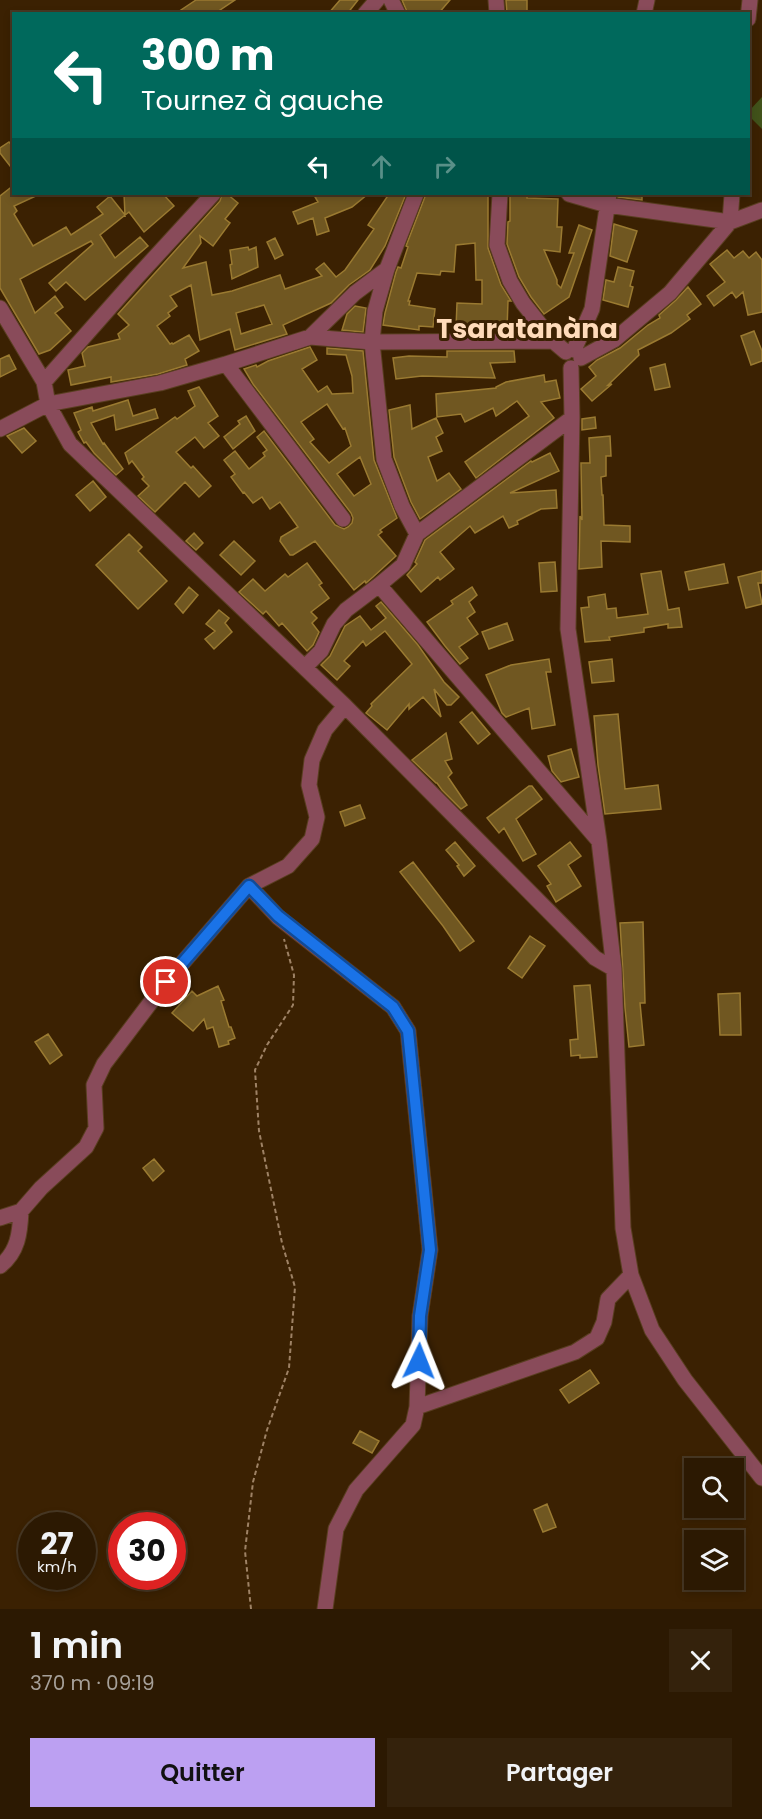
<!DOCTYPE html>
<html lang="fr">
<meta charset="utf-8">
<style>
:root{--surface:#2c1902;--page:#34220c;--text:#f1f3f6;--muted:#a6a099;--line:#483824;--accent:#bca0f2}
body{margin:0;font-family:Poppins,sans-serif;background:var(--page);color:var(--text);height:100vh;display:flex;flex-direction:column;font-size:22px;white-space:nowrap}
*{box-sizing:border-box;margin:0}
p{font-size:20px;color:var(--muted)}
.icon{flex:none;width:33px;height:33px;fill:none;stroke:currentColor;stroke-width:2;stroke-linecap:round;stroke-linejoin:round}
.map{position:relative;height:1609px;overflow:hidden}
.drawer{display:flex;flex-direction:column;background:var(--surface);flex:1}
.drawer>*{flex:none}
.hud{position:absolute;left:12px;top:12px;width:738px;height:183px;border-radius:0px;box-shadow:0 3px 9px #0003,0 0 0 2px var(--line);background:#00695c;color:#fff;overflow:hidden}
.controls{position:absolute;left:684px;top:1458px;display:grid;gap:12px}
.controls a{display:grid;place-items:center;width:60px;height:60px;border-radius:0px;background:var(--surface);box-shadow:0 3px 9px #0003,0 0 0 2px var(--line);font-size:30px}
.speed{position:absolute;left:18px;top:1512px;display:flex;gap:12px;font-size:30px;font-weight:700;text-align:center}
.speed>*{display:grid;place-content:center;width:78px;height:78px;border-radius:50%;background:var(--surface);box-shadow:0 3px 9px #0003,0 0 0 2px var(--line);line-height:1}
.speed small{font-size:15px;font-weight:400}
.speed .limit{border:9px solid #d22;background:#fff;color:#111}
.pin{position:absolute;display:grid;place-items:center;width:51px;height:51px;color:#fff;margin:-26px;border:3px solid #fff;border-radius:50%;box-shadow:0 2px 6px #0007}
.me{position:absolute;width:66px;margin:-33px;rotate:2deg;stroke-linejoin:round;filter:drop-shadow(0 0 4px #0008)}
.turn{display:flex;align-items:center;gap:21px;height:126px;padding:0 30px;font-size:27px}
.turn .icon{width:78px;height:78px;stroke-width:2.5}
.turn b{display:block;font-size:42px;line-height:51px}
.lanes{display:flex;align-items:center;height:57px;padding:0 30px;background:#0003;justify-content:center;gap:30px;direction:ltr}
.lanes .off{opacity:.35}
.round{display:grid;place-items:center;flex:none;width:63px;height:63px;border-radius:0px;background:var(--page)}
.headline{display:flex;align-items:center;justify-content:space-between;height:102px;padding:0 30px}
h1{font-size:36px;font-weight:600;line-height:45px}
.action{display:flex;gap:12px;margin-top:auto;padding:12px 30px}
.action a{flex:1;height:69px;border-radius:0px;background:var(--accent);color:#111;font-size:24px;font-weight:600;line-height:69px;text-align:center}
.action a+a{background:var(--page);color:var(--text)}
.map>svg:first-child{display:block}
.green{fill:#41521a}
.building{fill:#705721;stroke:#9a7a31;stroke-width:1.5;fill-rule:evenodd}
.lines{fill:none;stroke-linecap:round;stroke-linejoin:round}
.minor-casing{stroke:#593e20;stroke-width:17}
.path{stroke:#9e8265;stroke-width:2;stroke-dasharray:4.5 3;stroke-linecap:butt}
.minor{stroke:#894b5a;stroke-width:15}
.route-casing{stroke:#114b97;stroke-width:15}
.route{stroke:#1a73e8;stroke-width:10}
.labels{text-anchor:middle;stroke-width:6;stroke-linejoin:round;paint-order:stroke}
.district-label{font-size:27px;font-weight:bold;fill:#ffdbba;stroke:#3b2102}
</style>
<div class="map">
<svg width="762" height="1609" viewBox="0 0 762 1609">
<rect width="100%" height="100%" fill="#3b2102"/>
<path class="green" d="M762 97V129L749 116 748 112Z"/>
<path class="building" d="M196 0H235L214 14H175Z
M340 0H358L347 14H328Z
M402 0H450L438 14H408Z
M506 0H527V14H507Z
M9 142 14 148V171L0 153V148Z
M14 185V194H40L14 206 17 211 14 214 33 246 66 227 71 235 103 214 97 207 110 196 125 215 124 194H163L174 206 144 232 129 212 100 235 115 258 140 237 148 246 85 300 66 282 56 291 49 283 93 244 91 241 20 279 35 313 55 296 63 307 55 313 71 331 50 350 39 354 0 288V196Z
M222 194H227L238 203 225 219 230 223 213 246 200 236 201 243 183 268 206 262 212 295 232 291 280 275 285 289 322 276 316 269 324 263 336 277 345 270 374 229 368 225 389 194H406L385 246 370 270 349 285 331 303 283 325 287 334 235 350 230 329 200 340 191 285 170 296 177 306 168 313 170 316 157 326 170 344 172 343 173 344 189 335 199 351 185 359 187 365 158 374 111 382V377L71 385 68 370 85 366 82 353 88 347 120 339 118 334 129 325 118 314 220 201ZM264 305 272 324 241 334 236 313Z
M323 194H368L352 207 325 218 329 231 317 235 313 218 298 224 293 212 318 202 315 197Z
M426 194H486V196H488V248L501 285 511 301H508L507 330 456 328 457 303 482 304V280H476L475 243 456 245 454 272 441 271 440 275 417 273 408 301H410L409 305 435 309 433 327 419 326V330L383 325 385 313 396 272 398 267 401 268 408 247 406 246Z
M510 194H527V198L558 199 557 227H562L560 252 544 250 557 280V284L561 288 574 253H569L579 225 592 230 569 297 544 314 531 297 519 277 507 244 508 222 510 221Z
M618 194H642V200L618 197Z
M614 224 637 231 627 262 610 256Z
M275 238 283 255 275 259 267 242Z
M248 247 249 250 256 247 258 267 232 279 230 265 232 264 230 250Z
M727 250 734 258 743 251 749 258 756 252 762 260V312L748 315 743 292 736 298 732 292 714 306 707 296 725 282 710 264Z
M618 267 634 271 630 286 633 287 628 307 603 300 606 280 614 282Z
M688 287 701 304 687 315 690 319 671 333 638 350 639 355 608 385 612 384 592 401 581 389 596 376 589 367 597 360 620 348 648 325 660 318 659 315 676 300Z
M355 306 366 308 363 332 342 330 347 314Z
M754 331 762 351V361L751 365 741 336Z
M310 347 317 360 302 369 318 392 327 386 332 394 353 393 352 376 346 355 327 354V348L363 351 374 460 397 518 380 530 382 532 378 535 396 556 373 577 366 583 365 581 354 590 315 541 293 555H290L280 541 281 537 298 527 280 502 270 509 262 497 253 503 244 492 243 493 231 477 235 474 224 460 235 451 249 469 265 456 263 453 267 450 257 437 264 431 335 525 344 529 348 527 352 523 353 518 351 513 253 384 244 369 256 365 257 367 268 361ZM327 404 343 429 345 428 351 446 329 463 310 442 314 439 301 422ZM360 457 371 484 354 496 337 474Z
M447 351H514L515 362 490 363 495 378 422 376 396 379 393 358 409 356 447 357Z
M9 355 16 369 0 377V359Z
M665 364 670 387 655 390 650 368Z
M544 375 545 382 556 380 560 398 541 402 554 418 476 478 465 462 529 416 517 401 496 416 493 408 465 422 461 414 437 417 436 394 496 388V387L506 382Z
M199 387 218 416 208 423 219 436 204 448 195 437 176 452 191 468 193 466 211 486 199 497 185 482 155 512 138 496 149 486 142 479 144 477 132 461 129 464 125 453 161 427 175 417 177 419 195 406 188 391Z
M128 400 133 416 155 409 158 418 116 430 114 415 91 423 103 444 104 443 123 469 116 475 94 453 86 442 84 443 78 432 81 430 74 413 92 407 93 411Z
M410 405 412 429 436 418 443 433 436 437 442 451 428 457 437 481 449 473 461 489 420 519 411 502 394 457 389 410Z
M246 416 255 431 233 449 224 437 240 424 238 421Z
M595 417 596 428 582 430V419Z
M24 428 36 441 22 453 7 436Z
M610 436 611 456H606V476L601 477 602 495H603L604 525 630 526V542L601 541 602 567 579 569 580 516 582 520 581 463H590L589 438Z
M550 453 559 471 510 493 556 490 557 508 541 509 517 521 518 524 509 528 503 516 475 533 470 526 440 552 454 569 440 580 438 577 421 592 407 575 417 564 415 562 425 540 531 461 532 462Z
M93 481 106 497 90 511 76 495Z
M194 533 203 543 196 550 186 541Z
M129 534 142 547 138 551 167 581 138 609 96 565Z
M234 541 255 561 241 575 220 555Z
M555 562 557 591 541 592 539 563Z
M307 563 322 583 319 585 329 598 311 612 317 618 312 623 319 632 313 645 307 651 282 623 279 626 266 611 263 614 239 592 253 579 265 591 285 574 288 577Z
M724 564 728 583 689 590 685 572Z
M661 571 668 610 679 608 682 627 668 628V624L644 628V632L609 637 610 640 585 642 581 608 589 607 588 597 605 594 607 609 616 608 617 618 648 614 641 574Z
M762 571V583H758L762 604 746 608 738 577Z
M189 587 198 595 183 613 175 604Z
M472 587 477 595 469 602 475 612 467 618 478 634 459 647 468 658 460 664 445 646 427 622 453 604 451 601Z
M381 602 418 645 444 682 459 697 451 705H447L434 689 441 717 423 697 409 709V704L387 730 366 713 372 706 371 704 412 664 385 631 366 646 363 641 344 661 350 666 337 680 321 665 330 656 345 626 360 616 371 630 386 618 376 606Z
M219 610 229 618 225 623 232 632 214 649 205 639 215 631 206 624Z
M507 623 513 640 489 649 482 632Z
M549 659 551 672H546L555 725 532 729 529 708 506 717 502 713 486 675 511 665Z
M612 659 614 681 592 683 589 662Z
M472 712 490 734 478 744 460 722Z
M618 714 625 789 658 785 661 809 605 814 598 765 594 716Z
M446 733 452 759 445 761 452 773 448 777 467 805 461 809 442 790 437 783H436L412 760Z
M571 749 579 777 561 782 552 771 548 756Z
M529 786H532L542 799 516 819 536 854 523 861 504 828 499 833 487 818Z
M360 805 365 818 345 826 340 812Z
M455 842 475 866 464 876 457 866 459 865 446 850Z
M570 842 581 856 568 865 581 886 556 902 547 886 551 884 538 866Z
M413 862 474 941 460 951 443 926 400 872Z
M643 922 645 1003H640L644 1045 629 1047 625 1008 620 923Z
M530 936 545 946 522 978 508 968Z
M590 985 597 1057 580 1058V1055L571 1056 570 1040 578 1039 574 986Z
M218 986 224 1000 221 1001 229 1027H231L235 1038 228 1041 229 1044 219 1047 213 1027 207 1029 204 1019 193 1031 172 1013 192 991 197 996Z
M740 993 741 1035H720L718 994Z
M48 1034 62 1055 50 1064 35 1042Z
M154 1159 164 1171 153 1181 143 1168Z
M590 1370 599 1383 569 1403 560 1390Z
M360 1431 379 1441 372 1453 353 1443Z
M547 1504 556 1527 543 1532 534 1510Z"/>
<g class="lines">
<g class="minor-casing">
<path id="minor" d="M391 0 398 14
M496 0 497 14
M365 14 377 0
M644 14 647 0
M748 19 750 0
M213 194 136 278 44 382 48 404 70 444 345 706 595 958 614 969
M500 194 497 245 510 281 523 303 553 341 566 352
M569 194 607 205 730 222 762 210
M387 269 375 311 372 342 384 459 402 506 417 534
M0 308 44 382
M310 337 372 342 553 341
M574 350 592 309 609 194
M581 358 614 340 670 293 730 222 732 194
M226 364 343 519
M571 368 572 418 568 629 599 841 614 969 623 1228 631 1275 652 1330 685 1380 762 1478
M0 429 48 404 160 383 226 364 310 337 355 293 387 269 416 194
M379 585 599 841
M305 667 321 651 334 624 346 610 379 585 403 565 417 534 572 418
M249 886 278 917 393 1007 408 1031 430 1250 420 1316 417 1407 413 1425 356 1490 336 1529 325 1609
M0 1218 21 1211 41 1188 86 1147 96 1128 94 1085 104 1064 166 982 249 886 288 866 312 839 317 817 309 785 312 760 325 730 345 706
M0 1266C18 1252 20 1233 21 1211
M417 1407 575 1352 597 1338 604 1322 608 1299 631 1275"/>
</g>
<path class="path" d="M251 1609 245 1551 253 1482 267 1430 289 1368 295 1287 282 1243 259 1131 255 1070 267 1045 293 1005 294 975 284 939"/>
<use href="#minor" class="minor"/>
</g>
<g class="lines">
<g class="route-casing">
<path id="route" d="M166 982 249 886 278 916 393 1007 408 1031 430 1250 420 1316 419 1361"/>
</g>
<use href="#route" class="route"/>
</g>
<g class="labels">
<g class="district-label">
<text x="527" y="338">Tsaratanàna</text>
</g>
</g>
</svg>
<div class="controls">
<a><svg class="icon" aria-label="search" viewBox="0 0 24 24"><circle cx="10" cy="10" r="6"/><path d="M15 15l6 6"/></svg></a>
<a><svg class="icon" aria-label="layers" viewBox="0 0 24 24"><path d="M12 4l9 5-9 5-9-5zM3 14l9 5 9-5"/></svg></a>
</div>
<div class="speed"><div>27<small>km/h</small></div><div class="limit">30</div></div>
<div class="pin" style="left:166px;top:982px;background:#d93025"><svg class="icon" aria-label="arrive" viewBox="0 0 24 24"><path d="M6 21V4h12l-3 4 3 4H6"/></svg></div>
<svg class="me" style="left:419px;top:1361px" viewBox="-20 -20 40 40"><path d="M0-17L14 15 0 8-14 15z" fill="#1a73e8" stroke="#fff" stroke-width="4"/></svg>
<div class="hud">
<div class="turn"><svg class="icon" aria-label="left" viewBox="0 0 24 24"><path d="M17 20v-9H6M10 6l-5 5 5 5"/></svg><div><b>300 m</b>Tournez à gauche</div></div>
<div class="lanes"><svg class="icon" aria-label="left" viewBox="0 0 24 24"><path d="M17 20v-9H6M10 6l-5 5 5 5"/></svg><svg class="icon off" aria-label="ahead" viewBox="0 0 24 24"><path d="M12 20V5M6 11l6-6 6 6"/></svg><svg class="icon off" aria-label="right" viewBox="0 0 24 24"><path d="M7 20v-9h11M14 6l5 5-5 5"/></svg></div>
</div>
</div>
<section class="drawer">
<div class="headline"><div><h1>1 min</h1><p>370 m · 09:19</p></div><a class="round"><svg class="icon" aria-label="close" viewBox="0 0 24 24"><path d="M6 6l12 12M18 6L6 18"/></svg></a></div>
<div class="action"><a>Quitter</a><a>Partager</a></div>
</section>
